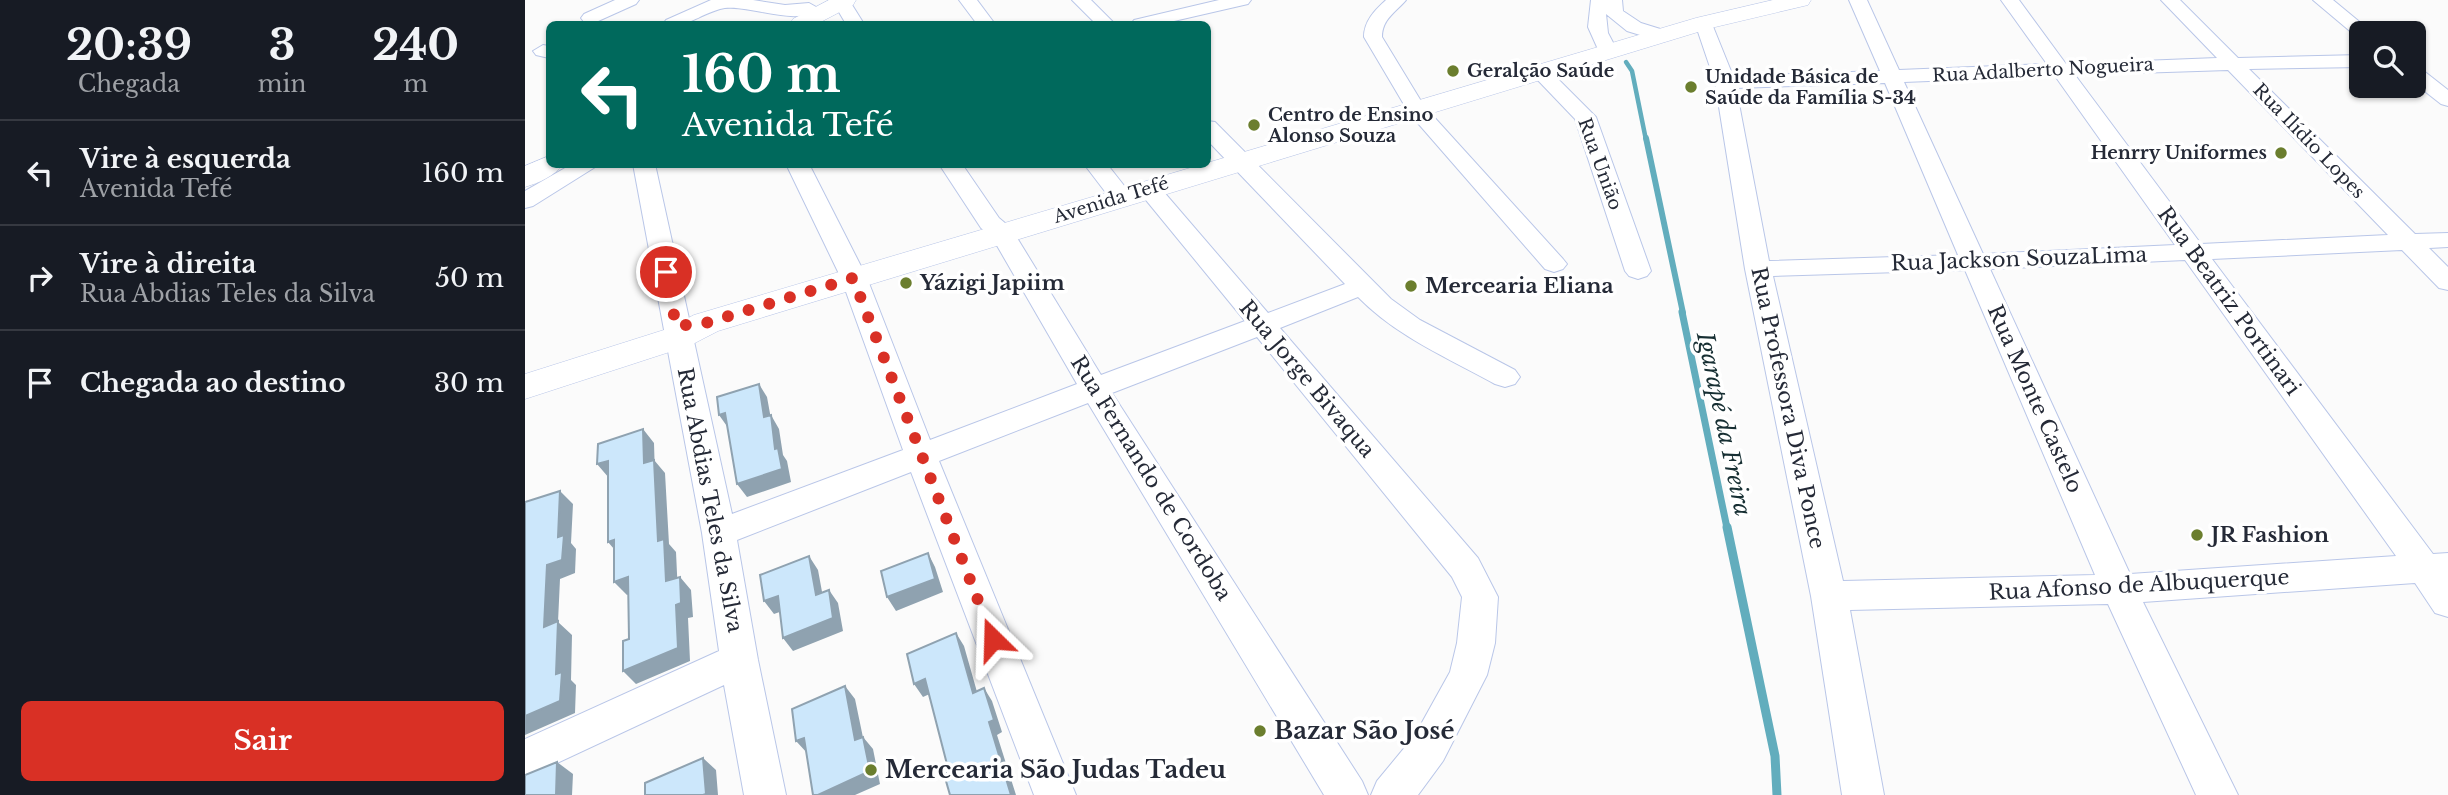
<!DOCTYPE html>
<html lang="pt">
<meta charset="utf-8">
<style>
:root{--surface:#171b24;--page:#242831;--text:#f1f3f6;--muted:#9ea1a6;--line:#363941;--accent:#d93025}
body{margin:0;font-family:"Libre Baskerville",serif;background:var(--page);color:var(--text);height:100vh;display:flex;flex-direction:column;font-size:26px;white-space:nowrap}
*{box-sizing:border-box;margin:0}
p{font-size:23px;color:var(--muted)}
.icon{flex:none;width:38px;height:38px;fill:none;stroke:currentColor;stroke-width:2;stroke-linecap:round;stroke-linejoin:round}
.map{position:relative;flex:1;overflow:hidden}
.sheet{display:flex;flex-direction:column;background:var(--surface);width:525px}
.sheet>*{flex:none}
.hud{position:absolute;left:21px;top:21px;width:665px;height:147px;border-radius:10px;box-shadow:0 2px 5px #0004;background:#00695c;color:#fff;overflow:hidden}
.tools{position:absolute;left:1824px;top:21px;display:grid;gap:14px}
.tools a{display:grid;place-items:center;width:77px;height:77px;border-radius:10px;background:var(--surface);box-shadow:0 2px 5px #0004;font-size:35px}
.pin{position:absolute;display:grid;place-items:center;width:60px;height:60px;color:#fff;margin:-30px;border:4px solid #fff;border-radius:50%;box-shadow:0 2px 7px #0007}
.me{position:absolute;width:77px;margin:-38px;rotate:338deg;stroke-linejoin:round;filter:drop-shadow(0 0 5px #0008)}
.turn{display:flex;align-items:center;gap:24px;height:147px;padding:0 21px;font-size:32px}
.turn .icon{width:91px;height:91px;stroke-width:2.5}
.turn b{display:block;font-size:49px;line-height:60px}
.eta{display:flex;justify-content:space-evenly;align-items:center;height:119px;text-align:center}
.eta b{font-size:42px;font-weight:700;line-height:49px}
.primary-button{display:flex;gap:14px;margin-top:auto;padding:14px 21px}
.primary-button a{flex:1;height:80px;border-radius:10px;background:var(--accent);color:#fff;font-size:28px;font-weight:700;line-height:80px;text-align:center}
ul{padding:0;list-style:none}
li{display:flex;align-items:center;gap:21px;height:105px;padding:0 21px;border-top:2px solid var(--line)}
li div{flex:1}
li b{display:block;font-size:26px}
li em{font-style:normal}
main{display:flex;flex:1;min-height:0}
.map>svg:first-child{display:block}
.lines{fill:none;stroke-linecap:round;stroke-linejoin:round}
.stream-far3{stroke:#62adbd;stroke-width:4.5}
.stream-far2{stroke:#62adbd;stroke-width:6}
.stream-far1{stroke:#62adbd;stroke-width:7}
.stream{stroke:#62adbd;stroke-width:9}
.minor-casing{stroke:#b9c6e8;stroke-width:2}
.major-casing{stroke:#b9c6e8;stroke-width:1}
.minor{fill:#fff;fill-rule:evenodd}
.major{fill:#fff;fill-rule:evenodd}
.shaded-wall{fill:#8fa2b0}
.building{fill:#cce7fb;stroke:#8fa2b0;stroke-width:2}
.route{stroke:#d93025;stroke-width:12;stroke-dasharray:0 21.6}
.poi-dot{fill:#6b7e2e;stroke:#fff;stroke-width:2.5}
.labels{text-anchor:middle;stroke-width:7;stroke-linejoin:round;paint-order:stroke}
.far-street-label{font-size:18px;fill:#252a37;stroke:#fff}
.far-poi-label{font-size:18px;font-weight:bold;fill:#252a37;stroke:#fff;text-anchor:start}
.street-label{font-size:21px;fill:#252a37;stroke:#fff}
.poi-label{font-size:21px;font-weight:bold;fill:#252a37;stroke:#fff;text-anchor:start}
.water-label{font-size:23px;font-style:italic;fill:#172f33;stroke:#fff}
.near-poi-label{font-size:24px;font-weight:bold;fill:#252a37;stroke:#fff;text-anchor:start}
</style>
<main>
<section class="sheet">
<div class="eta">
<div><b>20:39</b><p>Chegada</p></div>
<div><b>3</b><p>min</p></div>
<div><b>240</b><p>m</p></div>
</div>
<ul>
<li><svg class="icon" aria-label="left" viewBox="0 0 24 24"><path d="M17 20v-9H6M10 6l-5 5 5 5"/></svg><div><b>Vire à esquerda</b><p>Avenida Tefé</p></div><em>160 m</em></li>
<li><svg class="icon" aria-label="right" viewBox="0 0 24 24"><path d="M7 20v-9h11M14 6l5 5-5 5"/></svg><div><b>Vire à direita</b><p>Rua Abdias Teles da Silva</p></div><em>50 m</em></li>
<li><svg class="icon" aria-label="arrive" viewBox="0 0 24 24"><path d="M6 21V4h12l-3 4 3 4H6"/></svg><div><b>Chegada ao destino</b></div><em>30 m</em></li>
</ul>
<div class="primary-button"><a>Sair</a></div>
</section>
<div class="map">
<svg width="1923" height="795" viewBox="0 0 1923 795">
<rect width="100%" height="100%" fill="#fbfbfb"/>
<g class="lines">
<path class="stream-far3" d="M1101 62 1107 71 1121 140"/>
<path class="stream-far2" d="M1121 138 1158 313"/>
<path class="stream-far1" d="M1157 312 1202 528"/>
<path class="stream" d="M1202 527 1250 756 1252 795"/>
<g class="minor-casing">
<path id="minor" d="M90 0H114L111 4 71 22H59L56 18 59 14Z
M186 0H228L260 5 284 3 293 8C274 29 220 2 195 9 171 16 166 27 138 24L141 20Z
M310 0H324L339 24H321L308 2Z
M434 0H452L470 24H452Z
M547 0H566L590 24H571Z
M694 0H726L723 4 636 24H606L609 20Z
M861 0H881C871 12 857 19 857 37L899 106 1038 259 1042 264 1038 269 1029 272 1020 269 884 113 839 37C839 21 850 10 861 0Z
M1066 0H1097L1098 11 1116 23 1145 32 1147 36 1138 42 1102 31 1081 14 1083 33 1093 52 1083 58 1076 56 1063 27Z
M1324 0H1342L1374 70 1522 64 1476 0H1494L1541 64 1692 58 1636 0H1655L1713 58 1836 55V67L1724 69 1890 234 1923 233V247L1904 248 1923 267V290L1914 288 1877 250 1687 259 1908 554 1923 553V617L1910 613 1890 583 1618 602 1713 795H1671L1583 604 1325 610 1359 795H1317L1286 596 1220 269 1190 82 1170 23 1179 18 1185 19 1208 76 1355 71ZM1703 70 1863 235 1676 244 1550 75ZM1530 76 1650 245 1458 254 1379 82ZM1360 83 1433 255 1244 261 1211 88ZM1660 260 1871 556 1605 574 1465 269ZM1440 270 1570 575 1318 581 1248 276Z
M1788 0H1808L1848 33H1836V38L1832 37Z
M18 45 24 46V58L11 55 8 51Z
M1015 66 1022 68 1071 117 1126 271 1122 276 1113 279 1104 276 1100 271 1050 119 1005 72 1008 68Z
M1888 66 1895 68 1923 90V106L1916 104 1888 82Z
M682 121 690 122 866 299 895 320 990 370 995 377 990 384 980 387 970 384C923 358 871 336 833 297L755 328 953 558 973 597 970 643 962 675 918 761 893 795H846L852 781 890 735 925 672 932 643 937 597 927 577 732 337 587 393 837 781 843 795H799L563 403 414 461 551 795H509L386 472 212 540 233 660 261 795H219L199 685 0 778V739L194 651 177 533 108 164H130L207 514 378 450 316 278 261 164H284L342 278 405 440 552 384 467 237 456 228 414 164H437L474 218 486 228 576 375 720 321 616 194 612 189 616 184H632L743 313 820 284 682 140Z
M47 164H75L8 206 0 208V191Z
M559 164H582L608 197 604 202H588Z"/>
</g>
<g class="major-casing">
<path id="major" d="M304 0H331L328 5 292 24H265L268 19Z
M1248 0H1286L1283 5 1186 28 193 331 166 345 0 399V374L142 329 169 315 1171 18Z
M24 156V164H38C30 176 13 183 0 187V166Z"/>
</g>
<use href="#minor" class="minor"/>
<use href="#major" class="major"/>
</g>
<path class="shaded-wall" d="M234 384 242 397 248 430 246 415 254 429 258 455 262 461 266 482 222 497 212 484 250 449 239 417Z
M200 413 204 429 194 415Z
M118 429 129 443 130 477 119 463Z
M129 460 140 473 144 544 151 552 153 595 141 581 133 541Z
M83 461 84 478 72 464Z
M35 491 48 504 46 543 51 549 50 573 35 579 33 622 47 635 46 680 51 685 50 713 0 735V716L31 674 19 627 22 565 33 537Z
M89 540 95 556 83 542Z
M403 553 410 567 418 592 371 611 362 597Z
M284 556 293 570 300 608 291 595Z
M103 577 115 590 102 595 89 582Z
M155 577 166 590 168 617 163 618 165 661 111 684 98 671Z
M304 590 313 603 318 631 268 651 258 638Z
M253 596 263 609 249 614 239 601Z
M431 633 439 646 456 706 448 693Z
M400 679 409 692 398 697 389 684Z
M320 686 330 699 341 752 330 740Z
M459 688 467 701 477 732 472 735 491 795H486L464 722Z
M338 737 348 749 355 784 330 795H293Z
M279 738 283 754 271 741Z
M178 758 191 770 193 795H178Z
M32 762 48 774 47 795H31Z"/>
<path class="building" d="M234 384 239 417 246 415 250 449 253 448 257 469 212 484 200 413 194 415 192 397Z
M118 429 119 463 129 460 133 541 139 539 141 581 155 577 156 603 151 605 153 648 98 671V641L104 639 103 577 89 582V540L83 542V461L72 464 73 444Z
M35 491 33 537 39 535 37 560 22 565 19 627 33 621 31 674 37 672 35 701 0 716V502Z
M403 553 410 579 362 597 356 571Z
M284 556 291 595 304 590 308 618 258 638 253 596 239 601 235 575Z
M431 633 448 693 459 688 469 720 464 722 486 795H425L419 774 424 772 400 679 389 684 382 654Z
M320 686 330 740 338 737 345 771 293 795H288L279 738 271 741 267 709Z
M178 758 181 794 178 795H120V783Z
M32 762 31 795H0V775Z"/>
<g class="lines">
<path class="route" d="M141 272 151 326 181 323 328 278 468 639"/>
</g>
<g class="poi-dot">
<circle cx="928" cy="71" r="7"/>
<circle cx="1166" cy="87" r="7"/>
<circle cx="729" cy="125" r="7"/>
<circle cx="1756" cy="153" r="7"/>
<circle cx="381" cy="283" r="7"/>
<circle cx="886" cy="286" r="7"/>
<circle cx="1672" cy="535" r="7"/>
<circle cx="735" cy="731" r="7"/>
<circle cx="346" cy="770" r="7"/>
</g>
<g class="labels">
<g class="far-street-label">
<text transform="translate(1518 70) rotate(-3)" y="6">Rua Adalberto Nogueira</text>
<text transform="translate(1784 141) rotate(46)" y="6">Rua Ilídio Lopes</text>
<text transform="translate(1075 164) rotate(70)" y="6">Rua União</text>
<text transform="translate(586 200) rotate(-17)" y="6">Avenida Tefé</text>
</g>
<g class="far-poi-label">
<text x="942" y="77">Geralção Saúde</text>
<text x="1180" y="83">Unidade Básica de<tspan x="1180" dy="21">Saúde da Família S-34</tspan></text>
<text x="743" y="121">Centro de Ensino<tspan x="743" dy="21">Alonso Souza</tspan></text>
<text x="1742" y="159" text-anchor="end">Henrry Uniformes</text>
</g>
<g class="street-label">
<text transform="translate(1494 259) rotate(-2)" y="7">Rua Jackson SouzaLima</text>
<text transform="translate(1704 301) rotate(54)" y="7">Rua Beatriz Portinari</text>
<text transform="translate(782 379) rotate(50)" y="7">Rua Jorge Bivaqua</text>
<text transform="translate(1510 399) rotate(66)" y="7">Rua Monte Castelo</text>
<text transform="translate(1263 408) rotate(78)" y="7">Rua Professora Diva Ponce</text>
<text transform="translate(626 478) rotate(58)" y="7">Rua Fernando de Cordoba</text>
<text transform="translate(185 500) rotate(79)" y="7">Rua Abdias Teles da Silva</text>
<text transform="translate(1614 585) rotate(-3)" y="7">Rua Afonso de Albuquerque</text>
</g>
<g class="poi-label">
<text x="395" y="290">Yázigi Japiim</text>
<text x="900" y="293">Mercearia Eliana</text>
<text x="1686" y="542">JR Fashion</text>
</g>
<g class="water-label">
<text transform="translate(1199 424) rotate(78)" y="8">Igarapé da Freira</text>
</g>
<g class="near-poi-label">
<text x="749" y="739">Bazar São José</text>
<text x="360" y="778">Mercearia São Judas Tadeu</text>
</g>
</g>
</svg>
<div class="tools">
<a><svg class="icon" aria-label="search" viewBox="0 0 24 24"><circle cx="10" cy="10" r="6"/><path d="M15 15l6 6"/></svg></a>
</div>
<div class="pin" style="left:141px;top:272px;background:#d93025"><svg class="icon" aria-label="arrive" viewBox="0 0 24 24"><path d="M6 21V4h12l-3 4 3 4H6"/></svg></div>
<svg class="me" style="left:468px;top:639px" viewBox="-20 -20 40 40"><path d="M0-17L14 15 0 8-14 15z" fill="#d93025" stroke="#fff" stroke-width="4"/></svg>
<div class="hud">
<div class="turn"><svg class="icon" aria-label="left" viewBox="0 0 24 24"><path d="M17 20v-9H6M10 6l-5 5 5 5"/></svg><div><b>160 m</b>Avenida Tefé</div></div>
</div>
</div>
</main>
